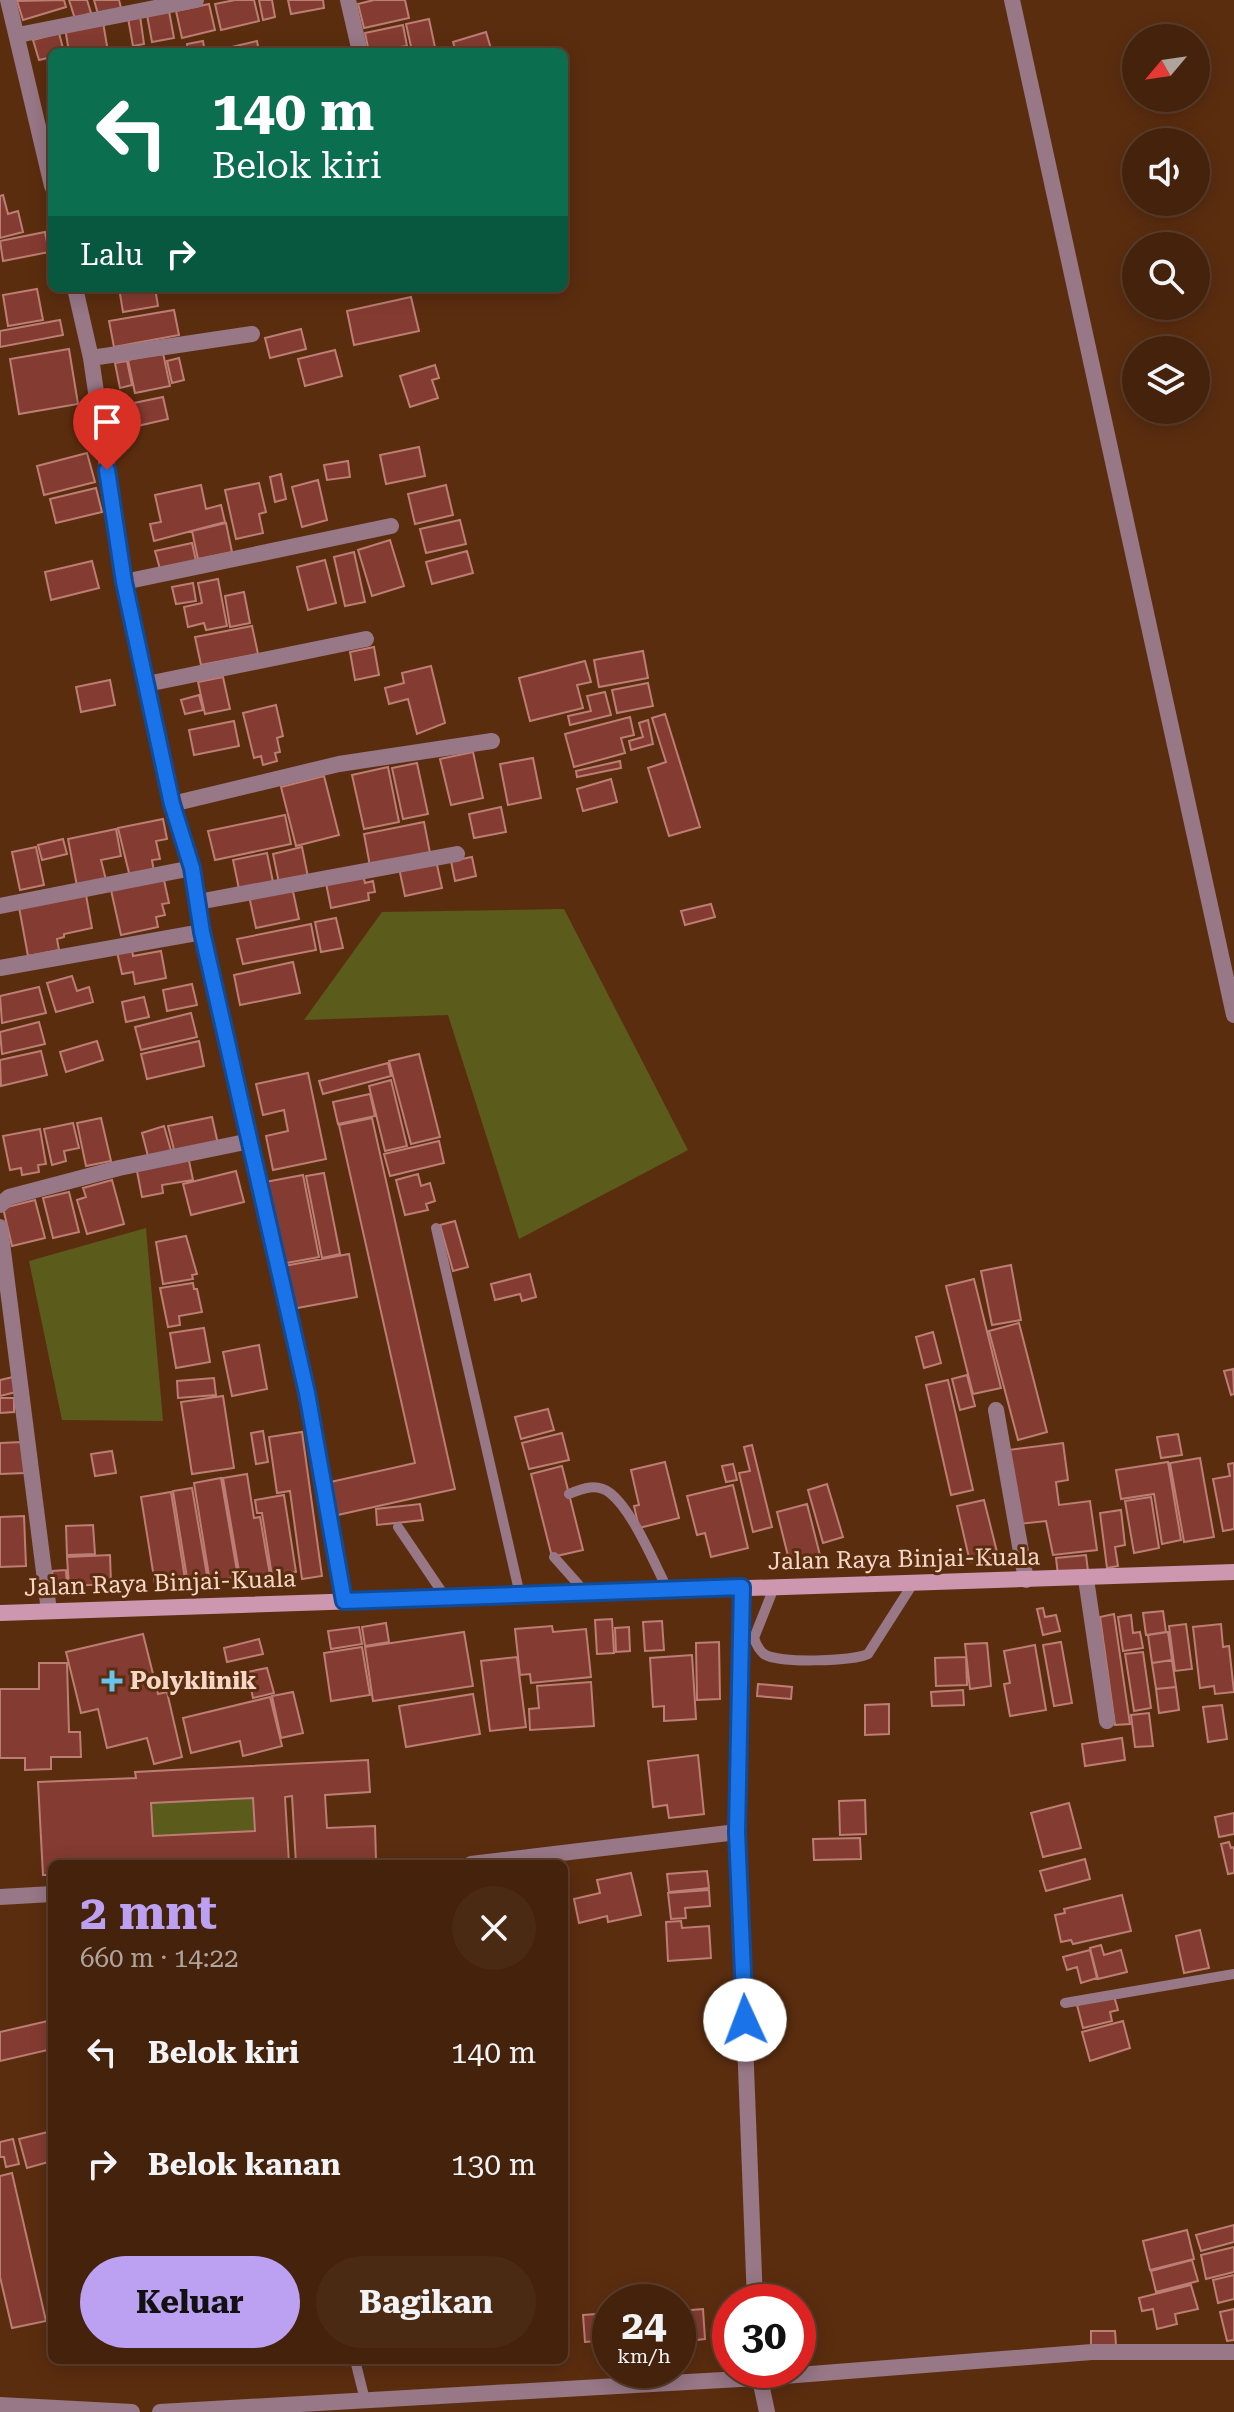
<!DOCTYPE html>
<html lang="id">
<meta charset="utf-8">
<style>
:root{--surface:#44220b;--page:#4b2a14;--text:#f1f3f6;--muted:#afa49d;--line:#5c3f2c;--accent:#bca0f2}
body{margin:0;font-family:"Roboto Serif",serif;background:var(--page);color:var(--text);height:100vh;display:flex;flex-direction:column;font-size:30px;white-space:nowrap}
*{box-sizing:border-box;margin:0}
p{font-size:26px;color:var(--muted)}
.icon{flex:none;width:44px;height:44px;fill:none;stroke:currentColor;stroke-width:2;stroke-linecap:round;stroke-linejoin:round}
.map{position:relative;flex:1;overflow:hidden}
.panel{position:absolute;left:48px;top:1860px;width:520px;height:504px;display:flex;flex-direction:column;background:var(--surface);border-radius:12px;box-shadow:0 4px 20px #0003,0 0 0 2px var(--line)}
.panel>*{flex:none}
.banner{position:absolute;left:48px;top:48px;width:520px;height:244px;border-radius:12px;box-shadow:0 4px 20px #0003,0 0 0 2px var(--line);background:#0b6e4f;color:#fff;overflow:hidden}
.needle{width:52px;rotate:241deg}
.tools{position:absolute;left:1122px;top:24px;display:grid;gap:16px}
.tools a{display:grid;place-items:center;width:88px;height:88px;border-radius:50%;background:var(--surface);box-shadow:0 4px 20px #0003,0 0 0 2px var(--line);font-size:40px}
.speed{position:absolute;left:592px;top:2284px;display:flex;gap:16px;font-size:40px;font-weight:700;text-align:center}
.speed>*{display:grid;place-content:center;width:104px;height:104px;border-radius:50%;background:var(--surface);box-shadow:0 4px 20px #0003,0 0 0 2px var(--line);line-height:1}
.speed small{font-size:20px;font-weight:400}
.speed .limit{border:12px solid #d22;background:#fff;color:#111}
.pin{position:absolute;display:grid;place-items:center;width:68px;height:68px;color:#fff;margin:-82px -34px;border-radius:50% 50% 50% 0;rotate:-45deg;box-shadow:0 0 8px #0007}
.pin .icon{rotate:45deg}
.me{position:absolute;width:88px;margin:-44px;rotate:358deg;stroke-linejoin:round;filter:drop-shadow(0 0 6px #0008)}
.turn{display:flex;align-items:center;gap:28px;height:168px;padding:0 32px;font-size:36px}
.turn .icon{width:104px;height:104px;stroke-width:2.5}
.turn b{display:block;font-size:56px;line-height:68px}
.then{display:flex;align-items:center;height:76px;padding:0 32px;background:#0003;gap:16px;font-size:30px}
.round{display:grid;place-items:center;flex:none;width:84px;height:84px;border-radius:42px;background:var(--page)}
.headline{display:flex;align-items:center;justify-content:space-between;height:136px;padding:0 32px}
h1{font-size:48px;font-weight:700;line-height:60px;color:var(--accent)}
.primary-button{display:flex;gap:16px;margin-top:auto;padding:16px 32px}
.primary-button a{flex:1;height:92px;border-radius:48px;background:var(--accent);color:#111;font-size:32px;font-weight:700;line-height:92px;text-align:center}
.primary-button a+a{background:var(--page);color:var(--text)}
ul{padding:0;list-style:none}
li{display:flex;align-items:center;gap:24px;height:112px;padding:0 32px}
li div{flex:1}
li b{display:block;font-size:30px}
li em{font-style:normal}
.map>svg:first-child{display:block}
.green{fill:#5b5b1b}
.building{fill:#843b31;stroke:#bc7e74;stroke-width:2;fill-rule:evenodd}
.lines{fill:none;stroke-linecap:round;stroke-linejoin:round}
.service{stroke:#987786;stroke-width:10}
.minor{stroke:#987786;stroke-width:16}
.secondary{stroke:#cc97af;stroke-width:16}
.route-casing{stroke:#114b97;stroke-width:20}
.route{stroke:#1a73e8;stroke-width:14}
.poi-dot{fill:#66c4ef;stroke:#5b2d0f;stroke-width:3}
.labels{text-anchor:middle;stroke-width:6;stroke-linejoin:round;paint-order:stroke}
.street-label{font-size:24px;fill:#f5d7c7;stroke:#5b2d0f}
.poi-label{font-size:24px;font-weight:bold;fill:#f5d7c7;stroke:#5b2d0f;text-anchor:start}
</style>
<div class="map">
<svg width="1234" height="2412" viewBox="0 0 1234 2412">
<rect width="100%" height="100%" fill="#5b2d0f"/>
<path class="green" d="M564 909 688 1150 519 1239 448 1015 304 1020 382 912Z
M146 1228 163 1421 62 1420 29 1261Z
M253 1798 255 1831 153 1836 151 1803Z"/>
<path class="building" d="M64 0 66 7 23 20 17 1Z
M69 0H87L91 13 75 19Z
M94 0H119L121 8 98 14Z
M235 0H254L259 21 221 30 215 4Z
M259 0H272L275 17 263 20Z
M288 0H323L324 8 291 14Z
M374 0H405L409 18 364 28 358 4Z
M209 4 215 30 182 38 176 11Z
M169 11 174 38 152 42 147 15Z
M140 16 144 44 133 46 128 18Z
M429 19 436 52H406L412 51 406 24Z
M103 22 108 52H69L65 28Z
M403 25 407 46 369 52 365 33Z
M486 32 492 52H456L453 42Z
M59 33 64 52H52V57L39 60 33 40Z
M203 41 205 52H188L187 44Z
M257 41 259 52H220L219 50Z
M3 195 8 214 18 211 23 232 0 238V196Z
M45 232 49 252 3 261 0 241Z
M119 288H155L158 306 123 312Z
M37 289 43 320 8 326 3 295Z
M411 297 419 331 354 345 347 311Z
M174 310 179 335 114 347 109 321Z
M60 320 63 335 0 347V331Z
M301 329 306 349 270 358 265 338Z
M69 349 78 404 19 414 10 359Z
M335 350 342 376 305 386 298 359Z
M163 353 170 386 135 393 128 360Z
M179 358 184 380 172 383 167 361Z
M127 361 132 385 120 388 115 363Z
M435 365 439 378 432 380 438 398 410 407 400 376Z
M163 397 168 419 129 428 124 405Z
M419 447 425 476 386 484 380 455Z
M87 453 95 482 44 495 37 466Z
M348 461 350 477 327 480 324 465Z
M281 474 286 499 275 502 270 477Z
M318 480 327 520 302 527 292 487Z
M259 483 266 512 259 514 263 533 236 539 225 490Z
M201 485 206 509 221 505 225 522 154 541 150 524 161 522 155 495Z
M446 485 453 515 415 524 408 494Z
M96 488 102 512 56 523 50 499Z
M460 520 466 544 426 553 420 529Z
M226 523 232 552 198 559 192 531Z
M390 540 404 586 372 596 358 550Z
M192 543 196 561 160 569 155 551Z
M467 551 473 573 432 584 426 562Z
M354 552 365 602 345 606 334 557Z
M325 560 336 603 308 610 297 567Z
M92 561 99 588 51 600 45 572Z
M218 579 227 626 206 630 204 623 188 627 184 607 202 603 198 583Z
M193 583 196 601 176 604 172 587Z
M244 592 250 623 230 627 225 596Z
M252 626 258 654 201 665 195 637Z
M374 647 379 675 355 680 350 652Z
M643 651 648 678 599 687 594 660Z
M585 661 591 682 577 685 583 708 530 721 519 678Z
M431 666 445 723 417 734 408 699 389 704 385 688 404 683 402 673Z
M223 677 230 709 205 714 198 682Z
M110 680 115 705 81 712 76 687Z
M648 683 653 706 617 713 612 690Z
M605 692 611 715 570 725 568 716 591 711 587 696Z
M199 695 203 710 185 714 181 700Z
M276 705 283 736 277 738 280 752 275 753 277 761 263 765 261 756 254 758 243 713Z
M665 714 700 827 669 836 648 768 666 762 652 718Z
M630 717 634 735 621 738 625 753 574 767 565 734Z
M648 720 653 744 631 750 629 741 643 737 639 723Z
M234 721 239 746 194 755 189 730Z
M473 752 483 798 451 805 440 759Z
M533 758 541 798 508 805 500 764Z
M620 761 621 768 577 777 576 771Z
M417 763 428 814 403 819 392 768Z
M388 767 399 822 364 829 352 775Z
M324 776 339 835 296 846 281 787Z
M611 779 617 802 583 811 577 789Z
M501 807 506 832 474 838 469 814Z
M285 815 291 844 215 860 208 831Z
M163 819 167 839 156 841 160 859 152 860 154 872 130 877 118 828Z
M424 822 430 853 370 866 364 834Z
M116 829 121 856 101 860 106 880 77 886 68 839Z
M63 839 67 854 42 860 38 845Z
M36 847 44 885 20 890 12 852Z
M302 847 308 877 279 883 273 854Z
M267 853 273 882 239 889 233 860Z
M472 857 476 876 455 881 451 861Z
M436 860 442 888 405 896 399 868Z
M363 875 365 883 373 881 375 892 368 893 369 900 331 908 326 883Z
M164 880 169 903 162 904 165 915 156 917 158 927 121 935 111 890Z
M292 887 299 919 256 928 249 896Z
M86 895 92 928 64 934V937L57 939 59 950 28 956 19 907Z
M711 904 715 917 685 925 681 911Z
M336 918 343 948 321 952 315 922Z
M311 924 316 950 243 964 237 939Z
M132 949 133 956 161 951 166 978 135 984 133 972 122 974 117 952Z
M293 962 300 993 240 1005 234 975Z
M72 976 77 991 89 987 93 1002 56 1012 47 983Z
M192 984 197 1005 167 1011 163 990Z
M39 987 46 1013 2 1023 0 996Z
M144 997 149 1017 126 1022 122 1002Z
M191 1013 197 1037 141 1050 135 1027Z
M39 1022 45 1044 2 1054 0 1032Z
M97 1041 103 1060 66 1072 60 1052Z
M199 1041 204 1066 147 1079 141 1054Z
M41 1051 47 1075 1 1086 0 1060Z
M419 1054 440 1137 411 1144 389 1061Z
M388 1063 391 1076 323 1094 319 1081Z
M308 1073 326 1159 273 1170 266 1136 288 1131 284 1110 263 1115 256 1084Z
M391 1080 407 1146 385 1151 369 1086Z
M370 1094 375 1116 338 1124 333 1102Z
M212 1117 218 1144 175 1154 168 1126Z
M101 1118 111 1161 86 1166 77 1123Z
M372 1118 455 1489 333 1516 326 1483 415 1463 339 1125Z
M73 1123 79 1148 64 1151 66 1161 52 1165 44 1129Z
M164 1126 172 1154 149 1160 142 1133Z
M40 1129 46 1164 38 1165 39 1172 22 1175 21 1168 10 1170 3 1136Z
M439 1141 444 1163 390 1176 384 1154Z
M188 1156 193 1180 162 1185 163 1193 142 1197 136 1166Z
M236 1171 244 1202 191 1215 183 1184Z
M324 1173 340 1254 322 1258 306 1176Z
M418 1174 421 1186 430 1183 435 1201 426 1204 428 1210 405 1215 396 1180Z
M303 1175 319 1257 281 1264 265 1182Z
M112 1180 124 1224 87 1234 77 1200 86 1197 83 1188Z
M69 1192 79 1232 53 1238 43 1198Z
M35 1200 45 1238 12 1246 3 1208Z
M455 1221 468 1267 453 1271 440 1225Z
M186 1236 197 1274 192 1275 193 1279 163 1284 156 1242Z
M349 1254 357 1297 292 1309 284 1266Z
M1011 1265 1021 1320 992 1325 981 1271Z
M530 1274 536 1297 522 1301 520 1294 495 1300 491 1284Z
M974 1279 1001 1388 973 1394 946 1286Z
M193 1283 194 1289H197L202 1312 179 1316 180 1325 168 1327 160 1288Z
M1019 1323 1047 1432 1018 1440 989 1331Z
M204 1328 210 1362 176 1368 170 1333Z
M933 1332 941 1363 924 1368 916 1337Z
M259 1345 267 1389 232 1396 223 1352Z
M1233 1369 1234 1394 1231 1395 1224 1371Z
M967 1375 975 1406 960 1410 952 1379Z
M13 1377 16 1392 0 1396V1380Z
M214 1378 216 1395 178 1398 177 1381Z
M948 1380 973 1490 951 1495 926 1385Z
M223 1396 234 1468 192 1474 181 1402Z
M0 1398H14V1412L0 1413Z
M548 1409 554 1430 521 1439 515 1417Z
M263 1431 268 1462 256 1464 251 1433Z
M302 1432 322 1576 302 1579 290 1491 277 1493 269 1437Z
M562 1433 569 1460 529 1469 522 1443Z
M1178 1434 1182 1455 1161 1458 1157 1437Z
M22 1442 25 1473 0 1474V1443Z
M1063 1443 1068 1480 1056 1482 1059 1505 1090 1501 1097 1550 1053 1555 1046 1521 1019 1524 1008 1450Z
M752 1445 772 1527 753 1532 739 1473 750 1471 744 1447Z
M112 1451 116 1473 95 1476 91 1454Z
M1200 1458 1214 1537 1184 1542 1170 1463Z
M665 1462 679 1518 639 1528 634 1506 639 1505 631 1470Z
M1168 1462 1181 1540 1162 1544 1154 1494 1121 1499 1116 1470Z
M1234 1463V1529L1223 1531 1213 1479 1230 1476 1228 1464Z
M733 1464 737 1480 726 1482 722 1466Z
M562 1466 583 1550 552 1557 531 1474Z
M247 1474 254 1518 260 1517 270 1575 247 1579V1575L240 1577 223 1478Z
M221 1478 238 1577 210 1582 194 1483Z
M827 1484 843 1537 823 1543 808 1490Z
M733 1485 748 1548 711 1557 705 1533 697 1535 687 1496Z
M192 1488 208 1581 188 1584 173 1491Z
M171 1492 186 1585 156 1590 141 1497Z
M284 1495 296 1572 272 1576 262 1513H257L255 1500Z
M1151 1497 1159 1548 1134 1553 1125 1501Z
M984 1500 998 1556 970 1562 957 1506Z
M420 1504 423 1520 377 1525 376 1509Z
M807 1504 822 1563 800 1568 798 1558 789 1560 777 1512Z
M1121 1510 1125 1545 1115 1547 1118 1566 1107 1568 1100 1513Z
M24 1516 26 1566 0 1567V1517Z
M93 1525 95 1554 67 1555 66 1526Z
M110 1555 111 1584 69 1586 67 1557Z
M1086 1555 1088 1571 1058 1575 1056 1558Z
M66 1570 67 1586H54L52 1571Z
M1043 1608 1045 1617 1056 1615 1060 1631 1043 1635 1037 1609Z
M1163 1611 1166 1632 1146 1635 1143 1613Z
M1114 1614 1130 1724 1115 1725 1100 1617Z
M1131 1615 1133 1633 1140 1632 1143 1648 1123 1651 1118 1617Z
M612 1619 614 1653 597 1654 595 1620Z
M662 1621 664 1650 645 1651 643 1622Z
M386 1623 389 1642 365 1646 362 1627Z
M1186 1624 1192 1669 1175 1671 1169 1626Z
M1221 1624 1223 1647 1229 1646 1234 1692 1215 1694 1214 1686 1200 1688 1193 1627Z
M552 1626 553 1632 586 1629 591 1677 531 1683 530 1674 520 1675 515 1629Z
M359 1627 362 1644 331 1649 328 1631Z
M629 1627 630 1651 616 1652 615 1628Z
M464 1632 473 1686 373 1701 365 1647Z
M1168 1632 1172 1660 1152 1663 1148 1635Z
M143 1634 158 1694 167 1692 182 1757 154 1764 147 1738 107 1748 98 1709 81 1713 66 1652Z
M259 1639 263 1654 227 1662 224 1648Z
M719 1642 720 1699 697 1700 696 1643Z
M1061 1642 1072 1703 1054 1706 1043 1645Z
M987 1643 991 1686 970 1689 965 1644Z
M1035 1645 1046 1710 1010 1716 1004 1684 1010 1683 1004 1651Z
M362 1647 370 1695 331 1701 324 1653Z
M1143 1652 1151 1708 1134 1711 1125 1654Z
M692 1655 696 1719 664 1721V1706L653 1707 650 1658Z
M517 1657 526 1727 490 1731 481 1661Z
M966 1657 967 1685 936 1686 935 1658Z
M1172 1660 1176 1687 1156 1689 1152 1663Z
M39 1663H67L69 1732H80L81 1757H51V1769L25 1770V1758H0V1689H39Z
M267 1668 274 1693 253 1698 247 1672Z
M591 1682 594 1726 530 1730 529 1709 539 1708 537 1686Z
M758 1684 792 1687 791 1699 757 1696Z
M1176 1687 1179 1710 1159 1713 1156 1689Z
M963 1690 964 1705 932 1706 931 1692Z
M293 1692 303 1733 281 1738 272 1696Z
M473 1694 480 1734 406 1747 399 1706Z
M270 1697 282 1746 243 1756 240 1741 191 1753 183 1718Z
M889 1704V1734L865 1735V1705Z
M1222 1705 1227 1739 1208 1742 1203 1707Z
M1149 1713 1153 1746 1135 1747 1131 1715Z
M1122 1738 1125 1760 1085 1766 1082 1744Z
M698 1755 704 1814 669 1818 667 1805 653 1807 648 1761Z
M368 1760 370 1792 325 1795 327 1828 375 1826 376 1860 296 1864 292 1796 285 1797 289 1863 52 1864V1875H43L38 1782 136 1778 135 1772ZM253 1798 255 1831 153 1836 151 1803Z
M865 1800 866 1834 840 1835 839 1801Z
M1069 1803 1081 1848 1043 1857 1031 1813Z
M1234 1813V1834L1219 1837 1215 1817Z
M860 1838 861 1859 814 1860 813 1839Z
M1229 1842 1231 1848 1234 1847V1873L1228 1874 1221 1844Z
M1085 1859 1090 1879 1046 1891 1040 1871Z
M707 1871 709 1888 669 1892 667 1874Z
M631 1873 641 1915 608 1922 607 1916 579 1923 574 1899 600 1893 597 1880Z
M709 1890 710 1906 685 1908 686 1918 671 1919 668 1893Z
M1122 1895 1131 1931 1073 1944 1071 1940 1061 1942 1055 1915 1065 1913 1064 1909Z
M681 1921 682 1928 709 1926 711 1958 668 1961 666 1922Z
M1200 1930 1209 1968 1184 1973 1176 1936Z
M1101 1945 1104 1955 1121 1950 1127 1972 1098 1979 1090 1948Z
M1090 1950 1097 1978 1081 1983 1077 1967 1067 1970 1063 1957Z
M1114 1996 1118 2010 1110 2012 1112 2021 1083 2028 1077 2005Z
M52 2020V2049L0 2061V2032Z
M1123 2021 1130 2048 1090 2061 1082 2032Z
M52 2131V2161L27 2168 19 2139Z
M13 2139 19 2164 6 2167 4 2157H0V2142Z
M12 2173 46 2321 12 2328 0 2277V2176Z
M1234 2225V2242L1201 2251 1196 2235Z
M1187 2230 1194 2259 1150 2270 1143 2241Z
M1234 2247V2272L1206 2279 1201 2255Z
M1192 2260 1198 2281 1156 2292 1151 2271Z
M1234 2275V2299L1218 2303 1213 2280Z
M1191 2285 1198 2309 1175 2314 1177 2324 1157 2329 1153 2309 1142 2311 1139 2298Z
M703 2309 705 2339 678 2342V2311Z
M1234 2309V2340L1227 2341 1220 2312Z
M610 2313V2340L585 2342 583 2315Z
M1091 2331H1115L1116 2345H1091Z"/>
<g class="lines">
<path class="service" d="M436 1228 520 1595
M569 1494C583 1488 597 1483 610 1493 633 1511 654 1563 668 1590
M398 1527 446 1598
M554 1557 586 1593
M775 1585 754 1638C756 1644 759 1650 764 1654 777 1664 854 1661 868 1654L914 1582
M1065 2003 1234 1974
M355 2360 365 2400"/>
<path class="minor" d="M8 0 52 186
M348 0 360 52
M1012 0 1234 1015
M18 35 196 0
M75 288 91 358 124 582 172 804 192 868 202 932 307 1393 344 1601
M91 358 252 334
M124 582 391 526
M147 684 366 639
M172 804 339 764 492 741
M198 902 457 854
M0 906 192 868
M0 968 202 932
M0 1205 9 1197 119 1168 250 1141
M0 1227 49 1611
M996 1410 1026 1580
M1086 1579 1107 1721
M742 1587 737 1832 755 2302
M471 1864 737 1832
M0 1897 52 1894
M758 2370 767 2412
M0 2405 132 2412
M160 2412 758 2378 1092 2352H1234"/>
<path class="secondary" d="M0 1613 1234 1572"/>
</g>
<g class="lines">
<g class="route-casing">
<path id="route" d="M107 470 124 582 172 804 192 868 202 932 307 1393 344 1601 742 1587 737 1832 745 2020"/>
</g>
<use href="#route" class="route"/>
</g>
<path class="poi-dot" d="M108 1669h8v8h8v8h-8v8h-8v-8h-8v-8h8z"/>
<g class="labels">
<g class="street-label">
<text transform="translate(904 1559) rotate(-1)" y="8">Jalan Raya Binjai-Kuala</text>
<text transform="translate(160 1583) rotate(-2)" y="8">Jalan Raya Binjai-Kuala</text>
</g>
<g class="poi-label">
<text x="130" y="1689">Polyklinik</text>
</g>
</g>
</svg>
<div class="tools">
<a><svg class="needle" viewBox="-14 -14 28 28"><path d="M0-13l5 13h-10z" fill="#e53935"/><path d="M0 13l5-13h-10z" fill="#afa49d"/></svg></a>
<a><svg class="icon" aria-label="sound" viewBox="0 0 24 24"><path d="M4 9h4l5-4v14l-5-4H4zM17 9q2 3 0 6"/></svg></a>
<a><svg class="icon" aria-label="search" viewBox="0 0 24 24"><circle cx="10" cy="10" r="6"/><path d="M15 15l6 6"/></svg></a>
<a><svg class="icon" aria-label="layers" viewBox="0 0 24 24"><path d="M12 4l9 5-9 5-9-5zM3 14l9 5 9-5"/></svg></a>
</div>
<div class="speed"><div>24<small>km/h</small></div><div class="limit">30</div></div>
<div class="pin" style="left:107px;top:470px;background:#d93025"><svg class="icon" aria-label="arrive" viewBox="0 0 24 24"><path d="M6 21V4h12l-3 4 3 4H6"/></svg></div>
<svg class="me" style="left:745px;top:2020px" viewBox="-20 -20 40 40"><circle r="19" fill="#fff"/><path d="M0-13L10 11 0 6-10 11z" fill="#1a73e8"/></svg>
<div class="banner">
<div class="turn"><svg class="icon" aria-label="left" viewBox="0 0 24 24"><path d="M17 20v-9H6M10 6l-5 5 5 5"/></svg><div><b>140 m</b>Belok kiri</div></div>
<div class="then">Lalu<svg class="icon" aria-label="right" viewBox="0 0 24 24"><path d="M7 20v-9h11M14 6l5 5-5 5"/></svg></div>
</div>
<section class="panel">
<div class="headline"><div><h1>2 mnt</h1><p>660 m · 14:22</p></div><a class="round"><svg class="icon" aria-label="close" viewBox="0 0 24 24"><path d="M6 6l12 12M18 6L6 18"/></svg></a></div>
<ul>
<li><svg class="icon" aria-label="left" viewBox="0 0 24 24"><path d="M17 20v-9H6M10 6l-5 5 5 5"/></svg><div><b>Belok kiri</b></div><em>140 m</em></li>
<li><svg class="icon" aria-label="right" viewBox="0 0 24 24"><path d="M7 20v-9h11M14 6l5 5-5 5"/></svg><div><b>Belok kanan</b></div><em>130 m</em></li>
</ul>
<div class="primary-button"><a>Keluar</a><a>Bagikan</a></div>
</section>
</div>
